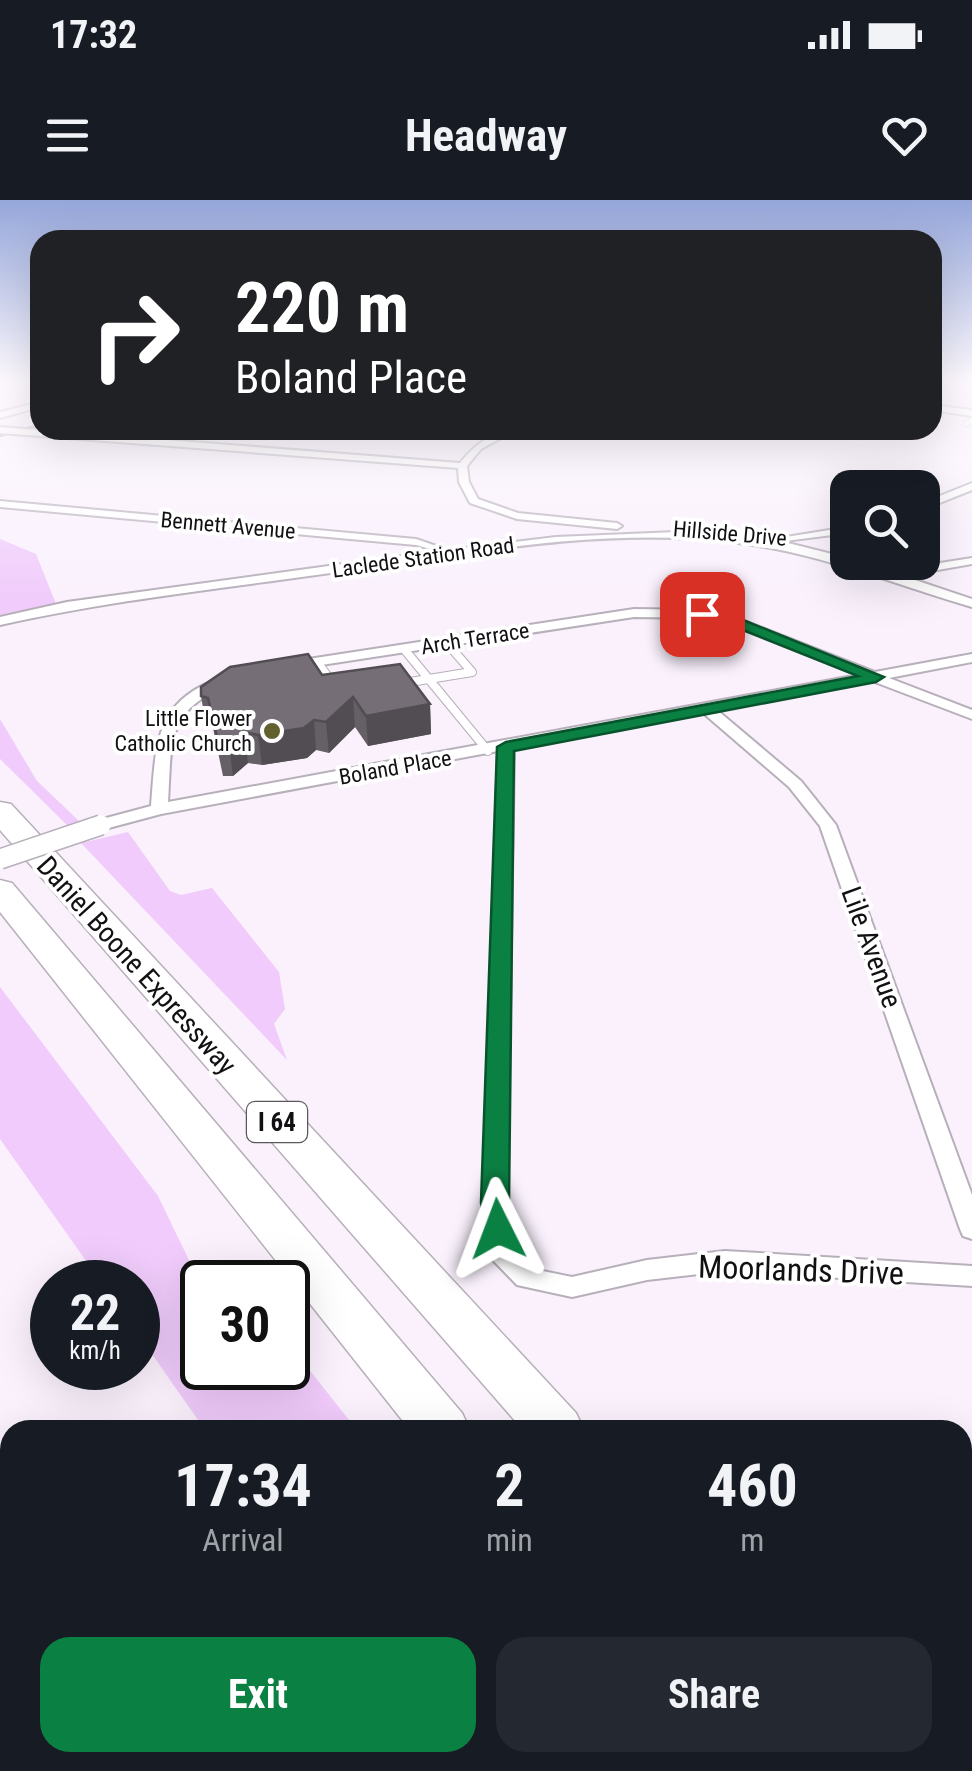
<!DOCTYPE html>
<style>
:root{--surface:#171b24;--page:#242831;--text:#f1f3f6;--muted:#9ea1a6;--accent:#0b8043}
body{margin:0;font-family:"Roboto Condensed",sans-serif;background:var(--page);color:var(--text);height:100vh;display:flex;flex-direction:column;font-size:38px;white-space:nowrap}
*{box-sizing:border-box;margin:0}
p{font-size:32px;color:var(--muted)}
.icon{flex:none;width:55px;height:55px;fill:none;stroke:currentColor;stroke-width:2;stroke-linecap:round;stroke-linejoin:round}
.map{position:relative;flex:1;overflow:hidden}
.sheet{position:absolute;left:0px;top:1220px;width:972px;height:352px;display:flex;flex-direction:column;background:var(--surface);border-radius:30px 30px 0 0;box-shadow:0 10px 40px #0002}
.sheet>*{flex:none}
.hud{position:absolute;left:30px;top:30px;width:912px;height:210px;border-radius:30px;box-shadow:0 10px 40px #0002;background:#202124;color:#fff;overflow:hidden}
.fabs{position:absolute;left:830px;top:270px;display:grid;gap:20px}
.fabs a{display:grid;place-items:center;width:110px;height:110px;border-radius:20px;background:var(--surface);box-shadow:0 10px 40px #0002;font-size:50px}
.speed{position:absolute;left:30px;top:1060px;display:flex;gap:20px;font-size:50px;font-weight:700;text-align:center}
.speed>*{display:grid;place-content:center;width:130px;height:130px;border-radius:50%;background:var(--surface);box-shadow:0 10px 40px #0002;line-height:1}
.speed small{font-size:25px;font-weight:400}
.speed .limit{border:5px solid #111;border-radius:15px;background:#fff;color:#111}
.pin{position:absolute;display:grid;place-items:center;width:85px;height:85px;color:#fff;margin:-42px;border-radius:20px;box-shadow:0 5px 15px #0006}
.me{position:absolute;width:110px;margin:-55px;rotate:357deg;stroke-linejoin:round;filter:drop-shadow(0 0 8px #0008)}
.turn{display:flex;align-items:center;gap:35px;height:210px;padding:0 40px;font-size:45px}
.turn .icon{width:130px;height:130px;stroke-width:2.5}
.turn b{display:block;font-size:70px;line-height:85px}
.eta{display:flex;justify-content:space-evenly;align-items:center;height:170px;text-align:center}
.eta b{font-size:60px;font-weight:700;line-height:70px}
.cta{display:flex;gap:20px;margin-top:auto;padding:20px 40px}
.cta a{flex:1;height:115px;border-radius:30px;background:var(--accent);color:#fff;font-size:40px;font-weight:700;line-height:115px;text-align:center}
.cta a+a{background:var(--page);color:var(--text)}
.status{display:flex;justify-content:space-between;align-items:center;height:70px;padding:0 50px;background:var(--surface);direction:ltr}
.status svg{height:28px;fill:currentColor}
header{display:flex;justify-content:space-between;align-items:center;height:130px;padding:0 40px;background:var(--surface);font-size:45px;font-weight:700}
.map>svg:first-child{display:block}
.green{fill:#f0cbfb}
.lines{fill:none;stroke-linecap:round;stroke-linejoin:round}
.stream{stroke:#b892c4;stroke-width:4}
.service-far1-casing{stroke:#b7afba;stroke-width:6}
.service-casing{stroke:#b7afba;stroke-width:10}
.minor-casing{stroke:#b7afba;stroke-width:4}
.motorway-casing{stroke:#b7afba;stroke-width:3}
.service-far1{stroke:#fff;stroke-width:5}
.service{stroke:#fff;stroke-width:8}
.minor{fill:#fff;fill-rule:evenodd}
.motorway{fill:#fff;fill-rule:evenodd}
.minor-bridge-casing{stroke:#b7afba;stroke-width:22;stroke-linecap:butt}
.minor-bridge{stroke:#fff;stroke-width:19}
.wall{fill:#655f66}
.shaded-wall{fill:#524d53}
.building{fill:#756e77;stroke:#524d53;stroke-width:2.5}
.route{fill:#0b8043;stroke:#07532c;stroke-width:2.5}
.poi-dot{fill:#63622f;stroke:#fff;stroke-width:4}
.labels{text-anchor:middle;stroke-width:8;stroke-linejoin:round;paint-order:stroke}
.far-street-label{font-size:22px;fill:#131014;stroke:#fff}
.far-poi-label{font-size:22px;fill:#131014;stroke:#fff;text-anchor:end}
.shield{fill:#fff;stroke:#5a585a;stroke-width:2.5}
.shield-label{font-size:25px;font-weight:bold;fill:#131014}
.street-label{font-size:28px;fill:#131014;stroke:#fff}
.near-street-label{font-size:32px;fill:#131014;stroke:#fff}
</style>
<div class="status"><b>17:32</b><svg viewBox="0 0 49 12"><path d="M0 12V9h3v3zM5 12V6h3v6zM10 12V3h3v9zM15 12V0h3v12zM26 1h20v11H26zM47 4h2v5h-2z"/></svg></div>
<header><svg class="icon" aria-label="menu" viewBox="0 0 24 24"><path d="M4 6h16M4 12h16M4 18h16"/></svg>Headway<svg class="icon" aria-label="heart" viewBox="0 0 24 24"><path d="M12 20l-8-8c-3-5 5-10 8-4 3-6 11-1 8 4z"/></svg></header>
<div class="map">
<svg width="972" height="1571" viewBox="0 0 972 1571">
<rect width="100%" height="100%" fill="#faf1fd"/>
<path class="green" d="M0 339 36 354 56 404 0 415Z
M0 519 37 581 79 621 68 626 0 559Z
M128 632 170 691 181 695 212 688 279 772 285 809 274 824 287 860 81 643Z
M0 787 158 996 202 1087V1168H288V1143L357 1230H205L138 1134V1082H101L0 939Z
M963 1327 972 1337V1555L962 1546Z
M623 1563 630 1571H442L436 1563Z"/>
<g class="lines">
<path class="stream" d="M0 235 40 226"/>
<g class="service-far1-casing">
<path id="service-far1" d="M966 224 972 220"/>
</g>
<g class="service-casing">
<path id="service" d="M404 449 488 551
M317 462 334 485
M404 483 472 472 446 442"/>
</g>
<g class="minor-casing">
<path id="minor" d="M40 202V207L0 218V212Z
M932 205 972 210V216L932 210Z
M0 227 460 263C474 246 492 230 516 230L481 249 467 266 469 282 478 299 518 313 617 323 622 326 617 329 517 319 470 303 459 282 458 268 0 233Z
M972 283V290L922 310V303Z
M0 301 416 339 448 350 556 337 676 332 735 336 792 344 848 358V362H863L889 371 972 358V364L903 376 972 399V407C893 384 820 353 738 343 606 326 468 353 338 372 225 388 111 400 0 425V417L67 402 438 351 416 345 0 307Z
M848 327V333L785 341 780 338Z
M634 409 702 410 742 420 875 472 972 454V462L889 478 972 510V519L872 481 717 510 801 581 836 625 972 995V1039L963 1036 960 1029 820 626 789 587 702 512 514 548 507 1003 512 1050 533 1069 572 1077 647 1060 725 1051 972 1066V1086L725 1071 647 1080 572 1097 517 1085 487 1054 483 1003 498 551 161 614 101 630 93 625 95 621 151 606C156 541 155 498 227 476L232 477V483C165 511 172 538 168 602L858 475 734 426 702 418 634 417 289 470 282 466 289 462Z
M10 1457V1494L0 1498V1461Z"/>
</g>
<g class="motorway-casing">
<path id="motorway" d="M0 602 11 604 576 1213 584 1230H523L0 630Z
M0 680 12 683 462 1213 470 1230H410L0 712Z
M962 1549 972 1571H841L838 1562H962Z
M695 1562H766L770 1571H698Z"/>
</g>
<use href="#service-far1" class="service-far1"/>
<use href="#service" class="service"/>
<use href="#minor" class="minor"/>
<use href="#motorway" class="motorway"/>
<g class="minor-bridge-casing">
<path id="minor-bridge" d="M0 659 101 625"/>
</g>
<use href="#minor-bridge" class="minor-bridge"/>
</g>
<path class="wall" d="M322 475 430 504 431 534 368 546 355 527 329 553 316 550 307 558 262 565 248 563 233 576H223L213 528 206 526 201 496Z"/>
<path class="shaded-wall" d="M353 497 355 527 329 553 326 522Z
M430 504 431 534 368 546 366 516Z
M314 520 316 550 307 558 262 565 258 535Z
M244 532 248 563 233 576 229 545Z"/>
<path class="building" d="M308 454 322 475 400 464 430 504 366 516 353 497 326 522 314 520 304 528 258 535 244 532 229 545H219L208 498 201 496V487L230 467Z"/>
<linearGradient id="sky" x2="0" y2="1"><stop stop-color="#95a6da"/><stop offset="0.45" stop-color="#fdf9fe"/><stop offset="1" stop-color="#fdf9fe" stop-opacity="0"/></linearGradient>
<rect width="972" height="401" fill="url(#sky)"/>
<path class="route" d="M702 410 743 420 884 477 876 482 514 551 509 1003 512 1029 508 1036 498 1040 487 1036 481 1003 497 547 506 542 858 476 733 426 696 417V411Z"/>
<circle class="poi-dot" cx="272" cy="531" r="10"/>
<g class="labels">
<g class="far-street-label">
<text transform="translate(228 325) rotate(5)" y="8">Bennett Avenue</text>
<text transform="translate(730 333) rotate(5)" y="8">Hillside Drive</text>
<text transform="translate(423 357) rotate(-8)" y="8">Laclede Station Road</text>
<text transform="translate(475 438) rotate(-9)" y="8">Arch Terrace</text>
<text transform="translate(395 567) rotate(-10)" y="8">Boland Place</text>
</g>
<g class="far-poi-label">
<text x="252" y="526">Little Flower<tspan x="252" dy="25">Catholic Church</tspan></text>
</g>
<rect class="shield" x="247" y="902" width="60" height="40" rx="8"/>
<g class="shield-label">
<text x="277" y="931">I 64</text>
</g>
<g class="street-label">
<text transform="translate(872 747) rotate(70)" y="10">Lile Avenue</text>
<text transform="translate(137 765) rotate(48)" y="10">Daniel Boone Expressway</text>
</g>
<g class="near-street-label">
<text transform="translate(801 1070) rotate(2)" y="11">Moorlands Drive</text>
</g>
</g>
</svg>
<div class="fabs">
<a><svg class="icon" aria-label="search" viewBox="0 0 24 24"><circle cx="10" cy="10" r="6"/><path d="M15 15l6 6"/></svg></a>
</div>
<div class="speed"><div>22<small>km/h</small></div><div class="limit">30</div></div>
<div class="pin" style="left:702px;top:414px;background:#d93025"><svg class="icon" aria-label="arrive" viewBox="0 0 24 24"><path d="M6 21V4h12l-3 4 3 4H6"/></svg></div>
<svg class="me" style="left:498px;top:1029px" viewBox="-20 -20 40 40"><path d="M0-17L14 15 0 8-14 15z" fill="#0b8043" stroke="#fff" stroke-width="4"/></svg>
<div class="hud">
<div class="turn"><svg class="icon" aria-label="right" viewBox="0 0 24 24"><path d="M7 20v-9h11M14 6l5 5-5 5"/></svg><div><b>220 m</b>Boland Place</div></div>
</div>
<section class="sheet">
<div class="eta">
<div><b>17:34</b><p>Arrival</p></div>
<div><b>2</b><p>min</p></div>
<div><b>460</b><p>m</p></div>
</div>
<div class="cta"><a>Exit</a><a>Share</a></div>
</section>
</div>
